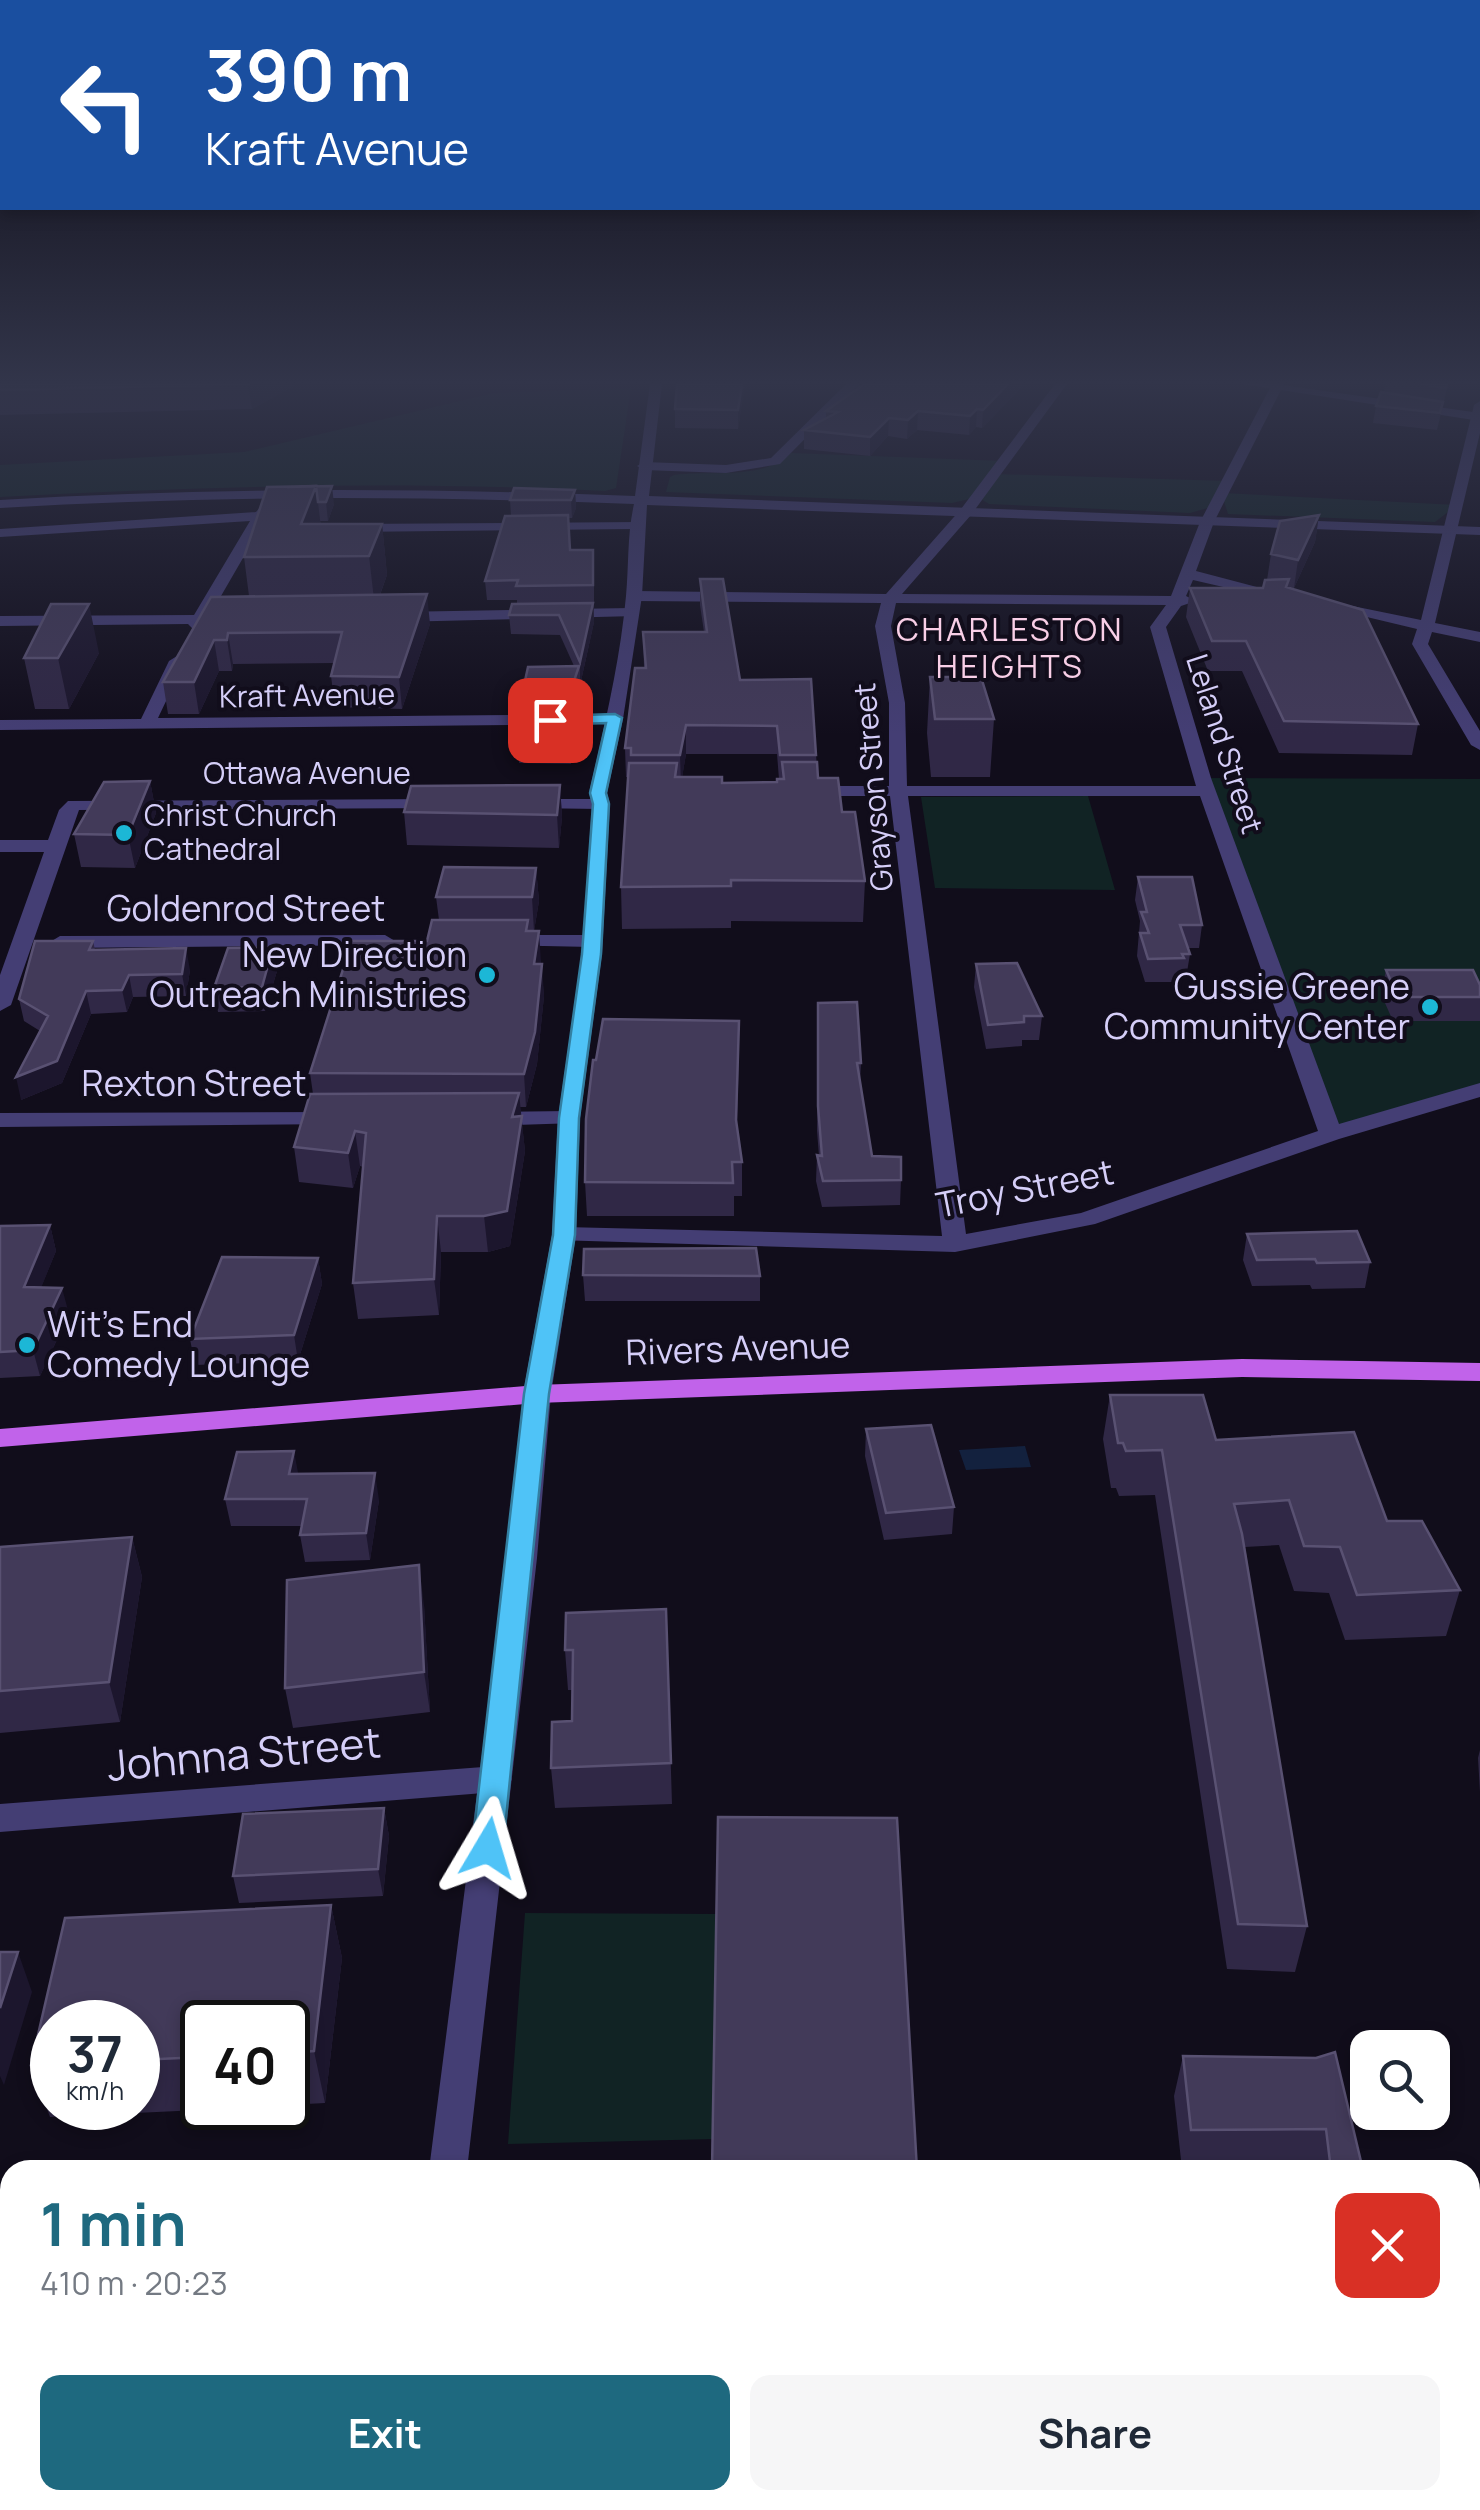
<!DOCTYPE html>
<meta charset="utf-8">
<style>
:root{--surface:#fff;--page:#f6f6f7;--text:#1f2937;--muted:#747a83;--accent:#1e697f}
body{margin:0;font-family:Manrope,sans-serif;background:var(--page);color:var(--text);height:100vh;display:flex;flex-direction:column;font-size:38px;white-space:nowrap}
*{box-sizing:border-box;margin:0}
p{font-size:32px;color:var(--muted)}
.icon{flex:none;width:55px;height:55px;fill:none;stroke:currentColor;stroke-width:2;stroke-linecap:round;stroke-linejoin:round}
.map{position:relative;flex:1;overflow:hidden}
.side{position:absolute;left:0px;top:2160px;width:1480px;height:350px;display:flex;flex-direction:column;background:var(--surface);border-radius:30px 30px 0 0;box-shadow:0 5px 15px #0003}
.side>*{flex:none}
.banner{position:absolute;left:0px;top:0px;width:1480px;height:210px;box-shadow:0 5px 15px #0003;background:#1a4fa0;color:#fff;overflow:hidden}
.controls{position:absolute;left:1350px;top:2030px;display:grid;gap:20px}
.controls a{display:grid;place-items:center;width:100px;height:100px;border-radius:20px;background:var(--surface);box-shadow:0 5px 15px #0003;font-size:50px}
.speed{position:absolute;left:30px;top:2000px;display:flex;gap:20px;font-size:50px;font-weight:700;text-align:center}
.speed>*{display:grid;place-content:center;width:130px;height:130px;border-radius:50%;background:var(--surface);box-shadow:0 5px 15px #0003;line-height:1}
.speed small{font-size:25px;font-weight:400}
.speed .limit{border:5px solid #111;border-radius:15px;background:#fff;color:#111}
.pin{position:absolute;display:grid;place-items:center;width:85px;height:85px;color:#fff;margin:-42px;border-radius:20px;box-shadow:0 5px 15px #0006}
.me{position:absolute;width:110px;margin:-55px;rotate:7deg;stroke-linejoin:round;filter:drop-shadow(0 0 8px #0008)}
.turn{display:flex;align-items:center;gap:35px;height:210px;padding:0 40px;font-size:45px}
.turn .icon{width:130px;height:130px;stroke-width:2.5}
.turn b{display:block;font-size:70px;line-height:85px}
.round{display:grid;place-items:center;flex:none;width:105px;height:105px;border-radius:20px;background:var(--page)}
.overview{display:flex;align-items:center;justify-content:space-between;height:170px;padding:0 40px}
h1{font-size:60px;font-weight:700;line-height:75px;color:var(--accent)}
.button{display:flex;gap:20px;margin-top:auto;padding:20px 40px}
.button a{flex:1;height:115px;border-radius:20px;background:var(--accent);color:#fff;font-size:40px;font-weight:700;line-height:115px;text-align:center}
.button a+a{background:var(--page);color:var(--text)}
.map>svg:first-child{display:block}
.green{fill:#112324}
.water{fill:#13213e}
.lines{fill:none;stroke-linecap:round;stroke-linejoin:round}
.minor{fill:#443e74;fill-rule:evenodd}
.tertiary{fill:#443e74;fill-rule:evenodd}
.primary{fill:#c163ea;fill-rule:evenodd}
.wall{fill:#302846;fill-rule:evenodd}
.shaded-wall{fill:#1c162d}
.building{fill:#423a59;stroke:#595172;stroke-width:2.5}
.route{fill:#4fc3f7;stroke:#337fa1;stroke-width:2.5}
.poi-dot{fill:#1cb7d6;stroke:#110d1b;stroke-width:4}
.labels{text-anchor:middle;stroke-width:8;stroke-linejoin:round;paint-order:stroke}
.far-street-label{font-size:30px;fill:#d5cef8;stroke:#110d1b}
.far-poi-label{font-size:30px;fill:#d5cef8;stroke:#110d1b;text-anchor:start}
.far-neighbourhood-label{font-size:32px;letter-spacing:2.5px;fill:#f9cfe7;stroke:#110d1b}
.street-label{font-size:35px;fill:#d5cef8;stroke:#110d1b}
.poi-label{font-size:35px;fill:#d5cef8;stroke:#110d1b;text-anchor:end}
.near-street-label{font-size:42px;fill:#d5cef8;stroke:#110d1b}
</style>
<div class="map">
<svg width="1480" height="2510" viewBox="0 0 1480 2510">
<rect width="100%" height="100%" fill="#110d1b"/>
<path class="green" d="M631 388 616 488 605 491C403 481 202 486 0 497V465L244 452 494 393Z
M791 453 1004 461 996 474 1228 481 1223 493 1457 505 1435 522 1228 514 1222 495 1215 506 1190 513 989 504 978 497 952 503 666 492 670 477 674 475C712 470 762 481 791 453Z
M1202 778 1480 779V1089L1331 1133Z
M1088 796 1115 890 935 888 921 797Z
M525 1913 718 1914 714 2139 508 2144Z"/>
<path class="water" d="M1025 1446 1031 1467 966 1470 959 1450Z"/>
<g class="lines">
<path class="minor" d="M846 384H859L780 464 726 473 644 470 637 466 644 462 726 465 771 458Z
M1055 384H1067L971 515 902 594 1171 596 1200 522 1272 384H1284L1214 522 1196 571 1287 595 1279 600 1193 580 1186 596 1196 601 1181 606 1166 627 1211 778 1339 1124 1480 1083V1097L1339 1139 1095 1224 955 1252 555 1240 552 1235 564 1227 942 1236 890 796H808L799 791 808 786H889V703L875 626 881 603 634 601 626 596 634 591 886 594 961 509ZM896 603 1166 605 1150 627 1196 786H907L905 703 891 626ZM908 796H1200L1318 1131 1081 1213 966 1234Z
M1480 401V433L1435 623 1480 632V642L1432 632 1428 644 1480 731V750L1471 745 1412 644 1417 629 1325 607 1333 602 1421 620 1474 405Z
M269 497 276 501 210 615 236 616V622L204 624 195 631 188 624 0 626V616L194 615 250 521 0 537V529L256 512Z
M641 522V528L636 529 348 532 341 528 348 524Z
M631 608 636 610V616L396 622 388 617 396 612Z
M177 656 185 661 158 718 615 714 623 719 615 724 0 730V720L141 719 169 661Z
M436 799 445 804 442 808 79 810 11 1005 0 1011V975L44 852H0V840H48L59 810 68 801Z
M531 799H601L610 804 601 809 525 808 522 804Z
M385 935 395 941 392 945 60 948 50 942 60 936Z
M505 935H592L602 941 592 947 498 945 495 941Z
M569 1111 580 1118 577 1123 489 1126 478 1119 489 1112Z
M334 1112 345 1119 342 1124 0 1127V1113Z
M496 1766 508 1770 512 1779 508 1788 496 1792 0 1832V1804Z
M10 2285V2325L0 2326V2286Z
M1059 2500H1105L1109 2510H1063Z"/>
<path class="tertiary" d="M650 384H662L649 496 1480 527V535L647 505 642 596 623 719 607 793 610 804 602 954 580 1118 576 1235 551 1394 537 1558 467 2170H429L507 1558 523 1394 552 1235 558 1118 582 954 592 804 589 793C604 728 620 662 626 596 629 565 627 535 634 504 422 496 212 495 0 508V500C212 487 423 488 635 496Z
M1243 384H1275L1480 413V421Z
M1480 2253V2294L1470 2298V2257Z
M391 2500H435L434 2510H390Z
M1014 2500H1070L1066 2510H1010Z"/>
<path class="primary" d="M1242 1359 1480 1363V1381L1242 1377 537 1403 0 1447V1429L537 1385Z"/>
</g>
<path class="wall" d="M0 384H297L252 409 0 415Z
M745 384 738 429 675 428V409Z
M861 384H1025L982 428 976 427 969 435 917 430 907 439 888 436 870 456 804 449V430L826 418V411L862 386Z
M1385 384H1448L1437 430 1373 423 1376 406 1384 393Z
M267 487 334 504 328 521H320L321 524H382L387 575 380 595 430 624 402 709 335 707 331 676 334 663 233 664 232 671H219L199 714H168L163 682 249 596 244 557Z
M575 490 576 508 572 518H568L570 550 594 568V622L581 681 582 702 580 711H577V728L571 764 519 763 518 742 524 710 523 690 574 666 560 635 511 634 509 615 517 603V600H487L485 581 511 516 510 500Z
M1319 515 1315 542 1294 588 1288 587 1418 724 1412 755 1279 753 1242 671H1208L1186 617 1190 588H1263L1267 580 1271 554Z
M700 579 740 680 816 755 818 778 842 812 865 881 863 922 731 921V928L622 929 621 887 628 777H626L625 748 644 668 643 632H704L700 605ZM686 754H777L779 779 777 782 722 783 682 777Z
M99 653 69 709H35L24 658Z
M930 677 994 719 990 777H931L927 733Z
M150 781 156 813 135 868 81 867 74 834Z
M560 785 562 817 559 848 407 845 404 812Z
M536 868 539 901 534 931 541 964 544 996 537 1064 526 1107H520L525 1151 510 1246 488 1252H441L439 1315 358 1319 353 1283 363 1167 360 1166 353 1188 299 1182 294 1147 313 1094 310 1073 427 941 439 920 436 897Z
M1138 877 1202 925 1199 948H1188L1190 954 1186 978H1181L1180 982H1145L1137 956 1140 921 1135 900Z
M93 941 95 950 190 970 186 996 133 997 127 1012 91 1014 62 1083 21 1100 40 1031 24 1021 19 999Z
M273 947 277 971 265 1011 218 1012 214 988Z
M976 964 1042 1016 1039 1040H1022V1046L986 1049 974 987Z
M1386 970 1480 985V1021H1393L1381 994Z
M818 1003 861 1063 860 1082 872 1156 901 1180 900 1205 822 1207 816 1181 817 1155 819 1156 817 1131Z
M739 1052 737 1126 742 1162V1196H734V1216H587L585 1182Z
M50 1225 56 1251 41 1287 69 1314 40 1376 0 1378V1226Z
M1247 1234 1370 1262 1365 1288 1312 1289 1310 1285 1252 1286 1243 1260Z
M318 1258 322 1284 298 1361 195 1365 190 1339Z
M583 1275 760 1276V1301H585Z
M1110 1395 1216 1440 1387 1521 1460 1590 1446 1636 1345 1640 1329 1593 1294 1591 1279 1545 1245 1547 1307 1926 1295 1972 1227 1969 1155 1495 1119 1496 1116 1488H1111L1103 1439Z
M866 1429 954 1507 952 1534 884 1540 865 1456Z
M225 1499 379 1500 370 1560 305 1562 300 1535 302 1526H231Z
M132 1537 142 1577 120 1722 0 1733V1547Z
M424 1605 430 1712 293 1728 285 1688Z
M666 1609 672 1804 555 1808 551 1768 572 1721V1690H568L565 1650Z
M1480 1750V1792L1478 1758Z
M384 1808 389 1836 383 1896 239 1903 233 1876Z
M331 1905 342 1958 325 2103 288 2105V2022H202V2108H242L50 2117 31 2065 65 1918ZM52 2022H138V2108H52Z
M1183 2056 1316 2058 1363 2170 1182 2169 1174 2096Z
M459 2500H729V2510H461Z"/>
<path class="shaded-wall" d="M250 384H297L252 409 248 385Z
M742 384H745L738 429V410Z
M1008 384H1025L982 428 983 410Z
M977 409 976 427 969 435 970 416Z
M918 411 917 430 907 439 908 420Z
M889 418 888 436 870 456V437Z
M316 486 322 536 301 524Z
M332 486 334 504 328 521 326 502Z
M575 490 576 508 572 518 571 500Z
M1319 515 1315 542 1294 588 1298 560Z
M382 524 387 575 375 608 369 556Z
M427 594 430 624 402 709 399 677Z
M593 603 594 622 581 681 582 702 580 711V662Z
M89 604 99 653 69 709 58 658Z
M228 633 233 664 232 671 227 640Z
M214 640 219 671 199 714 194 682Z
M576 707 577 728 571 764 570 742Z
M686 725V754L681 784 680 755Z
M150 781 156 813 135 868 128 835Z
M560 785 562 817 559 848 557 815Z
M536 868 539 901 534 931 532 897Z
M539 931 541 963 536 996 534 964Z
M273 947 277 971 265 1011 262 987Z
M186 948 190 970 186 996 182 974Z
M542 964 544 996 537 1064 526 1107 524 1074Z
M129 975 133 997 127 1012 122 990Z
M86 991 91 1014 62 1083 21 1100 16 1077Z
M519 1093 525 1151 510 1246 488 1252 484 1216Z
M355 1131 360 1166 353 1188 348 1153Z
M437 1216 441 1252 439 1315 434 1279Z
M50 1225 56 1251 31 1313 24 1287Z
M318 1258 322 1284 298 1361 294 1335Z
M62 1288 69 1314 40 1376 33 1350Z
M294 1451 299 1478 294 1501 289 1474Z
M375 1473 379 1500 370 1560 366 1533Z
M132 1537 142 1577 120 1722 109 1682Z
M419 1565 424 1605 430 1712 424 1672Z
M384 1808 389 1836 383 1896 378 1869Z
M331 1905 342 1958 325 2103 314 2051Z
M18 1952 32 1992 4 2085 0 2076V2008Z"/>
<path class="building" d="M0 384H250L0 390Z
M677 384H742L738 410 675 409Z
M864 384H1008L983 410 977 409 970 416 918 411 908 420 889 418 870 437 804 430 838 412 826 411Z
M1421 384H1447L1446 388Z
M1381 392 1443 402 1440 413 1376 406Z
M316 486 301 524H382L369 556 244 557 267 487Z
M316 486 287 487 332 486 326 502H318Z
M514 488 575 490 571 500H510Z
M568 515 570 550H593V585L516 586 518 580 485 581 505 516Z
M1319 515 1298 560 1271 554 1280 521Z
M700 579H723L740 680 811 679 816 755H780L777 726 686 725 680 755H631V748H625L635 668H646L643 632H707Z
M1289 579 1286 587 1363 610 1418 724 1284 721 1246 641H1212L1190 588H1263L1265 580Z
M427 594 399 677 331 676 342 632 228 633 227 640H214L194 682H163L211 597Z
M593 603 580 662 559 615H509L512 604Z
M51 604H89L58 658H24Z
M579 666 574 681H581L580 690H523L528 667Z
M930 677H981L994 719H935Z
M576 707 570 742H518L525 708Z
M782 762H817L818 778H838L842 812H855L865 881 731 880V886L621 887 629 763H677L675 777H722V783L777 782V779H784Z
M150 781 128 835 74 834 104 782Z
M560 785 557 815 404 812 411 786Z
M444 867 536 868 532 897H436Z
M1138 877H1192L1202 925H1180L1190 954H1182L1184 958 1148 959 1140 933H1149L1141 912H1147Z
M432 920H528L526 931H539L534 964H542L535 1032 524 1074 310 1073 352 941H427Z
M35 941H93L89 950 186 948 182 974 129 975 122 990 86 991 57 1061 16 1077 48 1016 19 999Z
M273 947 262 987 214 988 228 948Z
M1017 963 1042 1016H1024V1022L988 1025 976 964Z
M1386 970H1473L1480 985V997H1398Z
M857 1002 861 1063H857L872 1156 901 1157V1180L823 1181 817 1155 822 1156 818 1106V1003Z
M603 1019 739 1021 736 1120 742 1162H732L733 1183 585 1182 586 1119 593 1060H596Z
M519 1093 512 1117 522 1116 507 1211 484 1216H437L434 1279 353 1283 366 1133 355 1131 348 1153 294 1147 310 1094Z
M50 1225 24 1287 62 1288 33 1350 0 1352V1226Z
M1357 1231 1370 1262 1317 1263 1315 1259 1257 1260 1247 1234Z
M756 1248 760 1276 583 1275 584 1249Z
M222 1257 318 1258 294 1335 190 1339Z
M1110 1395H1203L1216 1440 1354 1432 1387 1521H1422L1460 1590 1357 1595 1340 1547 1304 1546 1289 1500 1234 1504 1242 1534 1307 1926 1238 1924 1162 1450 1126 1451 1123 1443H1118Z
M931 1425 954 1507 886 1513 866 1429Z
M294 1451 289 1474 375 1473 366 1533 300 1535 307 1499H225L237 1452Z
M132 1537 109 1682 0 1691V1547Z
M419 1565 424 1672 285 1688 287 1580Z
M666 1609 671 1763 551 1768 552 1722 572 1721 573 1650H565L566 1613Z
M384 1808 378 1869 233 1876 243 1814Z
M718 1817 897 1818 917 2170H712Z
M331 1905 314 2051 288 2053V2022H202V2057L138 2060V2022H52V2064L31 2065 65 1918Z
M0 1952H18L0 2008Z
M1335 2052 1363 2170H1331L1326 2129 1191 2130 1183 2056 1316 2058Z"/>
<linearGradient id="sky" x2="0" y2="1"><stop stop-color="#09070f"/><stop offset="0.52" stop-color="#32354a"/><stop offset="1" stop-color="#32354a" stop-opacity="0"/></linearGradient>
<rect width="1480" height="735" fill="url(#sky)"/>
<path class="route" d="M615 714 622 718 606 793 609 804 601 954 579 1118 575 1235 549 1394 503 1848 499 1857 488 1860 477 1857 472 1848 524 1394 553 1235 559 1118 582 954 593 804 590 793 606 723 550 725 542 720 550 716Z"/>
<g class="poi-dot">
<circle cx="124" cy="833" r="10"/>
<circle cx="487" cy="975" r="10"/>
<circle cx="1430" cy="1007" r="10"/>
<circle cx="27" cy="1345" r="10"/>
</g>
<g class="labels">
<g class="far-street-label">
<text transform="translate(307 696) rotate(-1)" y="10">Kraft Avenue</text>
<text transform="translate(1224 744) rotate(72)" y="10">Leland Street</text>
<text x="307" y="784">Ottawa Avenue</text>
<text transform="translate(874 787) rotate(-95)" y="10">Grayson Street</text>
</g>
<g class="far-poi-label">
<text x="144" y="826">Christ Church<tspan x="144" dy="34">Cathedral</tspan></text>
</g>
<g class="far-neighbourhood-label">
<text x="1010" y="641">CHARLESTON<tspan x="1010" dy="37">HEIGHTS</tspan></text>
</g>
<g class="street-label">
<text x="246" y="921">Goldenrod Street</text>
<text x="194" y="1096">Rexton Street</text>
<text transform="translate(1025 1189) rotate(-11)" y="12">Troy Street</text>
<text transform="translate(738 1349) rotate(-2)" y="12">Rivers Avenue</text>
</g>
<g class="poi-label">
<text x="467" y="967">New Direction<tspan x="467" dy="40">Outreach Ministries</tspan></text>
<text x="1410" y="999">Gussie Greene<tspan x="1410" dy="40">Community Center</tspan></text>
<text x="47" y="1337" text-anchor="start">Wit's End<tspan x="47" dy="40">Comedy Lounge</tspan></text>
</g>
<g class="near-street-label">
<text transform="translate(244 1754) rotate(-5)" y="15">Johnna Street</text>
</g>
</g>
</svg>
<div class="controls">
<a><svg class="icon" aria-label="search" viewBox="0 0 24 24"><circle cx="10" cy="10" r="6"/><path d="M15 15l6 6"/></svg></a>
</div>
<div class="speed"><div>37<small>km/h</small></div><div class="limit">40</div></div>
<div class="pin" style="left:550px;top:720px;background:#d93025"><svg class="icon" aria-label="arrive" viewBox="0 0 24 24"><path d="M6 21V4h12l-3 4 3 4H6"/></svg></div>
<svg class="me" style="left:488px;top:1848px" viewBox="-20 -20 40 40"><path d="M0-17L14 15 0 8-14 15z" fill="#4fc3f7" stroke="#fff" stroke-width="4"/></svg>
<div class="banner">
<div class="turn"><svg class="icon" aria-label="left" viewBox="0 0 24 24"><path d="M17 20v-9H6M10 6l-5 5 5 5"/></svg><div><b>390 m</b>Kraft Avenue</div></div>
</div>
<section class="side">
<div class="overview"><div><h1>1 min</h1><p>410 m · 20:23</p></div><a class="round" style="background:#d93025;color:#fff"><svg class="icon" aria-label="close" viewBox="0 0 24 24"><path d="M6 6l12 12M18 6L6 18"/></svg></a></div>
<div class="button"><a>Exit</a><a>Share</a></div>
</section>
</div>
